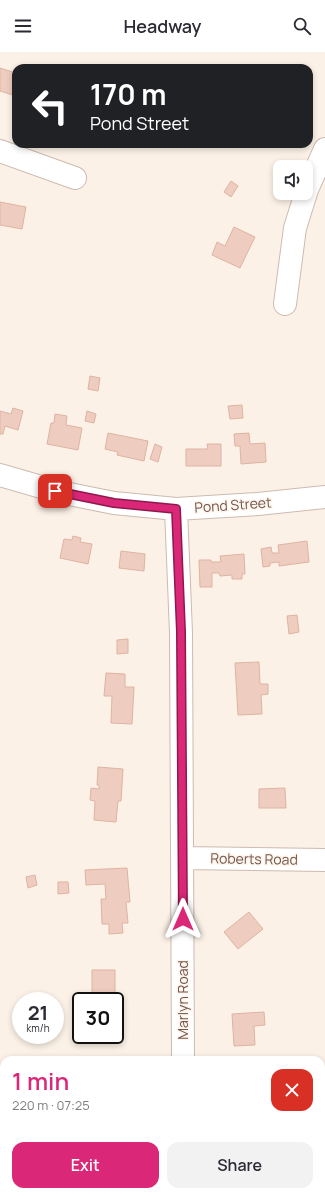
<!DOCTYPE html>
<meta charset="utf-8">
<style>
:root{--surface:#fff;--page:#f2f2f3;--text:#2b2b33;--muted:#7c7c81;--accent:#db2777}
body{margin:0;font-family:Manrope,sans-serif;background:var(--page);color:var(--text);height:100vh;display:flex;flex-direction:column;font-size:15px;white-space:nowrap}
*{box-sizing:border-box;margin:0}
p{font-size:13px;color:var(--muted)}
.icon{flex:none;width:22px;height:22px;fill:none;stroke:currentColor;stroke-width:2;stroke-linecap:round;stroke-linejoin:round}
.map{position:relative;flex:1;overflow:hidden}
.drawer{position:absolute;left:0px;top:1004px;width:325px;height:140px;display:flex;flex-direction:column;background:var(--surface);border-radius:12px 12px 0 0;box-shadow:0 2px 6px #0003}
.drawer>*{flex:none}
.guide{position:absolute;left:12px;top:12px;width:301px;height:84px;border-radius:12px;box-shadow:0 2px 6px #0003;background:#202124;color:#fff;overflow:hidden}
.fabs{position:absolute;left:273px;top:108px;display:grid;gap:8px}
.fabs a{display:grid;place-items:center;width:40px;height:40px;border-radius:8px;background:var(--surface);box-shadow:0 2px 6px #0003;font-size:20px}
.speed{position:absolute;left:12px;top:940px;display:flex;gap:8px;font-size:20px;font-weight:700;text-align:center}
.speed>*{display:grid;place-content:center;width:52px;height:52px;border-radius:50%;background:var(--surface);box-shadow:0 2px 6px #0003;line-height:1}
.speed small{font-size:10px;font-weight:400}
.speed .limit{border:2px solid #111;border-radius:6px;background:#fff;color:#111}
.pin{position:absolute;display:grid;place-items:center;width:34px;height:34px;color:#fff;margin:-17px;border-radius:8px;box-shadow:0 2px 6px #0006}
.me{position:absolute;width:44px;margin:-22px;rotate:0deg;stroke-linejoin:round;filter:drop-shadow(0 0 3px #0008)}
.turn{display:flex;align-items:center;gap:14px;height:84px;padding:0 12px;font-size:18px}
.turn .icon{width:52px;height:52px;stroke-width:2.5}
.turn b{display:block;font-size:28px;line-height:34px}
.round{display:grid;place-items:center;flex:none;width:42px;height:42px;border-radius:12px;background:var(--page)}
.overview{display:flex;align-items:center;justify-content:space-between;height:68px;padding:0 12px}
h1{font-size:24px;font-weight:600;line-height:30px;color:var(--accent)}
.action{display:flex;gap:8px;margin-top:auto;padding:8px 12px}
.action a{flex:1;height:46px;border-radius:12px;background:var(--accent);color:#fff;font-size:16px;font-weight:600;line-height:46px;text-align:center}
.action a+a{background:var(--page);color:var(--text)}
header{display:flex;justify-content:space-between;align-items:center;height:52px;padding:0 12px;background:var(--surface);font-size:18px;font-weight:600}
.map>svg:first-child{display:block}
.building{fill:#eecdc0;stroke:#dfb3a1}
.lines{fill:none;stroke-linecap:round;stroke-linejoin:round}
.minor-casing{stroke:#cebab0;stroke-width:24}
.minor{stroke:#fff;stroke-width:22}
.route-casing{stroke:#8e194d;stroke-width:10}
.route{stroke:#db2777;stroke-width:7}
.labels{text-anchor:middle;stroke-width:3;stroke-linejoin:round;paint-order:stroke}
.street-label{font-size:14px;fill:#72564d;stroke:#fef5ec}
</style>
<header><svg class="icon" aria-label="menu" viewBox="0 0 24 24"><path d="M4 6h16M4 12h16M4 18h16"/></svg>Headway<svg class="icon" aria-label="search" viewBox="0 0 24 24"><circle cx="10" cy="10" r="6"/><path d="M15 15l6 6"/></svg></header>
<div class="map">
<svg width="325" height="1144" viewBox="0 0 325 1144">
<rect width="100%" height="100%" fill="#fbf1e6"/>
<path class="building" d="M0 16 16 21V44L0 39Z
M231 129 238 134 231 145 224 140Z
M0 150 26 155 22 177 0 173Z
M234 175 255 185 240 216 212 203 217 190 225 194Z
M90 324 100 326 98 339 88 337Z
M242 353 243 366 230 367 228 354Z
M13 356 23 359 18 378 5 374 3 382H0V359L11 362Z
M87 359 96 362 94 371 85 369Z
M55 362 67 364 66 373 82 376 78 398 47 392 51 371H54Z
M108 381 148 389 144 409 117 403 118 400 105 397Z
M249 381 250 392 265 391 266 410 241 412 240 394H235L234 382Z
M155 392 162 395 158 410 150 407Z
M207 392H221V414H186V397H208Z
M73 484 81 486 80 490 92 492 88 512 60 506 64 487 72 488Z
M307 489 309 510 279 514V510L270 511V514L263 515 261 497 271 495 272 501H279L278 493Z
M121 499 145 502 144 519 119 516Z
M244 502 245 522H242V527H232V523L220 524 219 521H212V535H200L199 508H211V510H221L220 504Z
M297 563 299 580 289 582 287 564Z
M128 587V601L117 602V588Z
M259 610 260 632H268V642L261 643 262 662 238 663 235 611Z
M106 621 125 622V635H134L132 672 111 671 112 644H104Z
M98 715 123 717 121 749H118L116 770 94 768 95 749 90 748 91 736 99 737V733H97Z
M285 736 286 756H259V737Z
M127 816 130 850H126L128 871H122L123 881 109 882V872H102L101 847H106L105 832 86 833 85 818Z
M35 823 37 833 28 836 26 825Z
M58 830H68L69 841 58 842Z
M249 860 263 877 238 897 224 880Z
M92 918H115V949H92Z
M264 960 265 973 254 974 255 993 234 994 232 962Z
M106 1140H135L136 1144H107Z"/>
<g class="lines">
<g class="minor-casing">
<path id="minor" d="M0 99 75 126
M306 140 325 97
M285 252 295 176 306 141
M0 423 55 439 84 445 114 451 176 457 258 452 325 445
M176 457 181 581 183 1008
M183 806 325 808
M191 1140 192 1144"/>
</g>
<use href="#minor" class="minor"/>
</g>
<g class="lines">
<g class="route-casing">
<path id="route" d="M55 439 114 451 176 457 181 580 183 867"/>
</g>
<use href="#route" class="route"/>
</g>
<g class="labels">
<g class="street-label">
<text transform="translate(233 453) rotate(-4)" y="5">Pond Street</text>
<text transform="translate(254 807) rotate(1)" y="5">Roberts Road</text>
<text transform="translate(183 948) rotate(-90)" y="5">Marlyn Road</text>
</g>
</g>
</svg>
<div class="fabs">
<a><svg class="icon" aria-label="sound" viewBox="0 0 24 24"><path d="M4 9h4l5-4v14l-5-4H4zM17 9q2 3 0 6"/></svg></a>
</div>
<div class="speed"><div>21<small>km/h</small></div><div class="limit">30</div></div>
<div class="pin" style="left:55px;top:439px;background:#d93025"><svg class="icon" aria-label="arrive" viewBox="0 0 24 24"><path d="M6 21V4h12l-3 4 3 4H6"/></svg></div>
<svg class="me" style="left:183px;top:867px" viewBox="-20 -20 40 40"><path d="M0-17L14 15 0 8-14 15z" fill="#db2777" stroke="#fff" stroke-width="4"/></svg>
<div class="guide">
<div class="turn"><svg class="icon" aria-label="left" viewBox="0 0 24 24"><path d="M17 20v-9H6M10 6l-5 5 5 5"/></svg><div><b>170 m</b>Pond Street</div></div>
</div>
<section class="drawer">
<div class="overview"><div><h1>1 min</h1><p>220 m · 07:25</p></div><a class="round" style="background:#d93025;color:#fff"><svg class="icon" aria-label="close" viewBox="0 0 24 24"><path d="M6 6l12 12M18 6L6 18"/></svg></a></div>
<div class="action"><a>Exit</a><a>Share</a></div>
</section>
</div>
